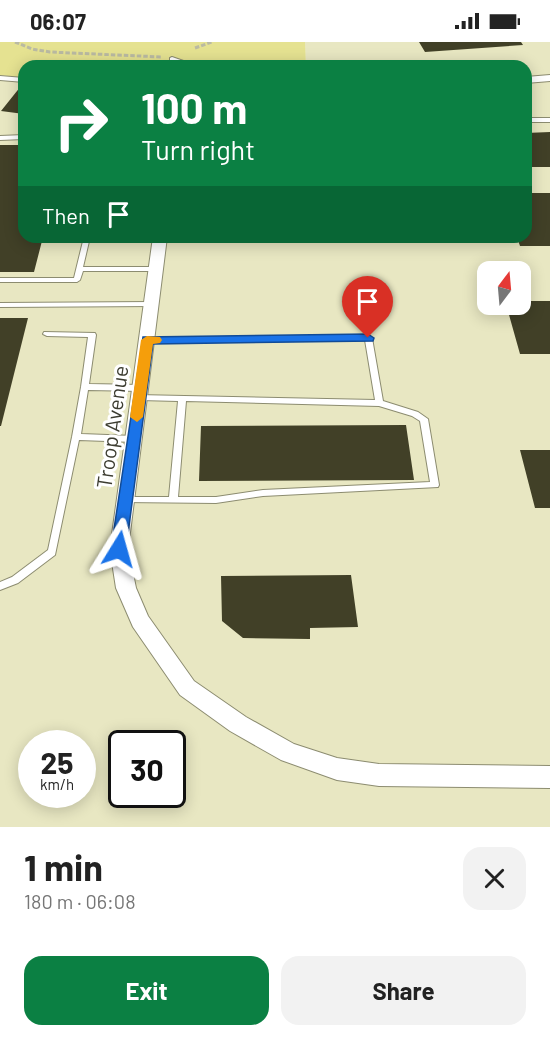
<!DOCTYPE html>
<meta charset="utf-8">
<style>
:root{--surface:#fff;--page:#f2f2f2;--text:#222;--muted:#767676;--accent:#0b8043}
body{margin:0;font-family:Barlow,sans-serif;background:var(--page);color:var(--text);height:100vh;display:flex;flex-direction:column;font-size:22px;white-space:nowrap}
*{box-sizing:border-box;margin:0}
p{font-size:20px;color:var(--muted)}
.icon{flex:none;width:33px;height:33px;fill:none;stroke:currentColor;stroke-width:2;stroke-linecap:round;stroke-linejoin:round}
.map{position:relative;height:785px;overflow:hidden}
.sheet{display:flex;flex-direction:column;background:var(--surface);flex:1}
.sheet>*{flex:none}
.banner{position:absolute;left:18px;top:18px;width:514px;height:183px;border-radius:18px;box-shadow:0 3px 15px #0003;background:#0b8043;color:#fff;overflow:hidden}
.needle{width:39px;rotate:16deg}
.tools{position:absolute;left:477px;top:219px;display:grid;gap:12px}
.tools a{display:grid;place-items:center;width:54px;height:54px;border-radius:12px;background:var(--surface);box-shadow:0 3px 15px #0003;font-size:30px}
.speed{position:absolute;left:18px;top:688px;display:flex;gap:12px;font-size:30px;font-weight:700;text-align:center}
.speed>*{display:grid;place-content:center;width:78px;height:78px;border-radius:50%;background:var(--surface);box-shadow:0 3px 15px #0003;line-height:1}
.speed small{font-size:15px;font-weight:400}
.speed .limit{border:3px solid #111;border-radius:9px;background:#fff;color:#111}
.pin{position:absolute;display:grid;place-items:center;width:51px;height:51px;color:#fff;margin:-62px -26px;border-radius:50% 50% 50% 0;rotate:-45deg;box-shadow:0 0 6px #0007}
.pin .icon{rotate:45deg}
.me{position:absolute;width:66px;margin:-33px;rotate:8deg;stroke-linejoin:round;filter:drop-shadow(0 0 4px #0008)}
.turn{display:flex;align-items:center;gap:21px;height:126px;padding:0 24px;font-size:27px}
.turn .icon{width:78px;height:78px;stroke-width:2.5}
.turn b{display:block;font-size:42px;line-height:51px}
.then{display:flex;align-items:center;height:57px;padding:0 24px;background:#0003;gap:12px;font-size:22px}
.round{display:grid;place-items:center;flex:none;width:63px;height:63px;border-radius:18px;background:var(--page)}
.overview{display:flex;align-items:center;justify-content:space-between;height:102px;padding:0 24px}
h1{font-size:36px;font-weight:700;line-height:45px}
.action{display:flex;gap:12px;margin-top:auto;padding:12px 24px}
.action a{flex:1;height:69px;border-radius:18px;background:var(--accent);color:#fff;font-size:24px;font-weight:700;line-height:69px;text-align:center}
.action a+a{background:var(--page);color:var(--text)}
.status{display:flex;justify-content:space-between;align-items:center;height:42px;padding:0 30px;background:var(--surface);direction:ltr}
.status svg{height:16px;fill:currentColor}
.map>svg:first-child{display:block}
.built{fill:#e8e7c2;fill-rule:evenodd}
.green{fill:#e5e291}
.building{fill:#414027}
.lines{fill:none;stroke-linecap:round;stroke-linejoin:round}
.lane-casing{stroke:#8c8c70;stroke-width:2}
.street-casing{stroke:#8c8c70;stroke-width:2}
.path{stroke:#babaa2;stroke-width:3;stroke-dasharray:4.5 2;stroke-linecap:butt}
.lane{fill:#fff;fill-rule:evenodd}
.street{fill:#fff;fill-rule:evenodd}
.route{fill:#1a73e8;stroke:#114b97;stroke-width:1.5}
.slow{fill:#f59e0b}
.labels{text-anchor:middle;stroke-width:6;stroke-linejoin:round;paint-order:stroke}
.street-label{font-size:21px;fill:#3d3d31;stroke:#fff}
</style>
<div class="status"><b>06:07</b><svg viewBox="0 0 49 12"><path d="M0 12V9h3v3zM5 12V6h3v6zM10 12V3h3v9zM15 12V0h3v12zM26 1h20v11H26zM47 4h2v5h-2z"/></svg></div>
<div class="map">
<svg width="550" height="785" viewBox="0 0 550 785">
<rect width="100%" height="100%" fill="#f1f1d3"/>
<path class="built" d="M305 0H550V785H0V33L24 36V195H526V24H306ZM488 230H520V262H488ZM32 702H82V753H32ZM122 702H172V753H122Z"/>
<path class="green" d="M0 0H305L306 24H24V36L0 33Z"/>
<path class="building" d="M419 0H521L523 3 425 10Z
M21 44H24V72L1 69Z
M550 90V125H526V91Z
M0 103H24V195H43L34 230H0Z
M526 151H550V204H520L517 195H526Z
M520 259H550V312H520L506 262H520Z
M0 276H28L1 384H0Z
M406 383 414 438 199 439 201 384Z
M520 408H550V466H535Z
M351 533 358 585 310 586V597L243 596 222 579 221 534Z"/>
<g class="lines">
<g class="lane-casing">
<path id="lane" d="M172 15 195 23 196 24H188L170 18V16Z
M0 34 24 36V40L0 38Z
M526 76H550V80H526Z
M24 93V97L0 98V94Z
M84 195H90L83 225H156L159 227 156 229H83L80 238 77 240H0V236H74Z
M152 260H155L156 262 155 264 0 265V261Z
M44 290 95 291 96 293 89 342 141 343 145 346 141 349 88 348 81 392 134 394 138 397 134 400 79 398 55 513 18 541 0 548V540L12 535 48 508 72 395 81 345 88 295 47 294 43 292Z
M368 294 372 296 383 359 418 370 428 377 439 443 438 445 263 454 216 461 123 460 122 458 123 456 126 455H169L178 359 140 358 137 357 136 355 137 353 375 358 365 298 147 300H144L143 298 144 296ZM186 359 379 364 412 374 420 379 430 440 263 448 216 455H178Z"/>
</g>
<g class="street-casing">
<path id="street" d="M550 33V39L526 41V35Z
M153 195H167L128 507 136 546 148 574 194 639 246 675 294 702 337 716 379 722 550 724V746L379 744 337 738 281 718 230 689 180 653 133 585 116 546 110 507Z"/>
</g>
<path class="path" d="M15 0 32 7 50 10 162 15
M195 6 212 0"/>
<use href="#lane" class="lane"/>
<use href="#street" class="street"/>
</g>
<path class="route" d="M368 292 374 296 373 299 153 302 126 507 124 511 119 513 113 511 111 507 143 295Z"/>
<path class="slow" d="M147 294 160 295 162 298 160 301 153 302 143 375 137 380 130 375 141 298Z"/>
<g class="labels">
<g class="street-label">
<text transform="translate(113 385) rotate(-82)" y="7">Troop Avenue</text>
</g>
</g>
</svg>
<div class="tools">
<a><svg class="needle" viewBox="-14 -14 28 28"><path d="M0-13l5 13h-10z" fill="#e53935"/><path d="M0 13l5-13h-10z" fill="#767676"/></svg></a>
</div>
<div class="speed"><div>25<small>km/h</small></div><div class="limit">30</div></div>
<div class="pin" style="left:368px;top:296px;background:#d93025"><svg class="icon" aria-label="arrive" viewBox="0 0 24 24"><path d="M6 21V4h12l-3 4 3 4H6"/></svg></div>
<svg class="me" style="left:119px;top:507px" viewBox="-20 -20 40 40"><path d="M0-17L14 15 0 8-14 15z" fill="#1a73e8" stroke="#fff" stroke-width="4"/></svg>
<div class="banner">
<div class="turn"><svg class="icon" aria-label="right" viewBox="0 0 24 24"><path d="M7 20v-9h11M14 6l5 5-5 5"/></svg><div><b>100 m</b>Turn right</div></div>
<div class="then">Then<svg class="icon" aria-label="arrive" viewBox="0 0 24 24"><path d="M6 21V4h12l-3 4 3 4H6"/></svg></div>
</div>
</div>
<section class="sheet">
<div class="overview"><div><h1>1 min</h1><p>180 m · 06:08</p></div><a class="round"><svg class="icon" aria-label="close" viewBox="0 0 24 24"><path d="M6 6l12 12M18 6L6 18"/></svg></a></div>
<div class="action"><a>Exit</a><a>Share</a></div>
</section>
